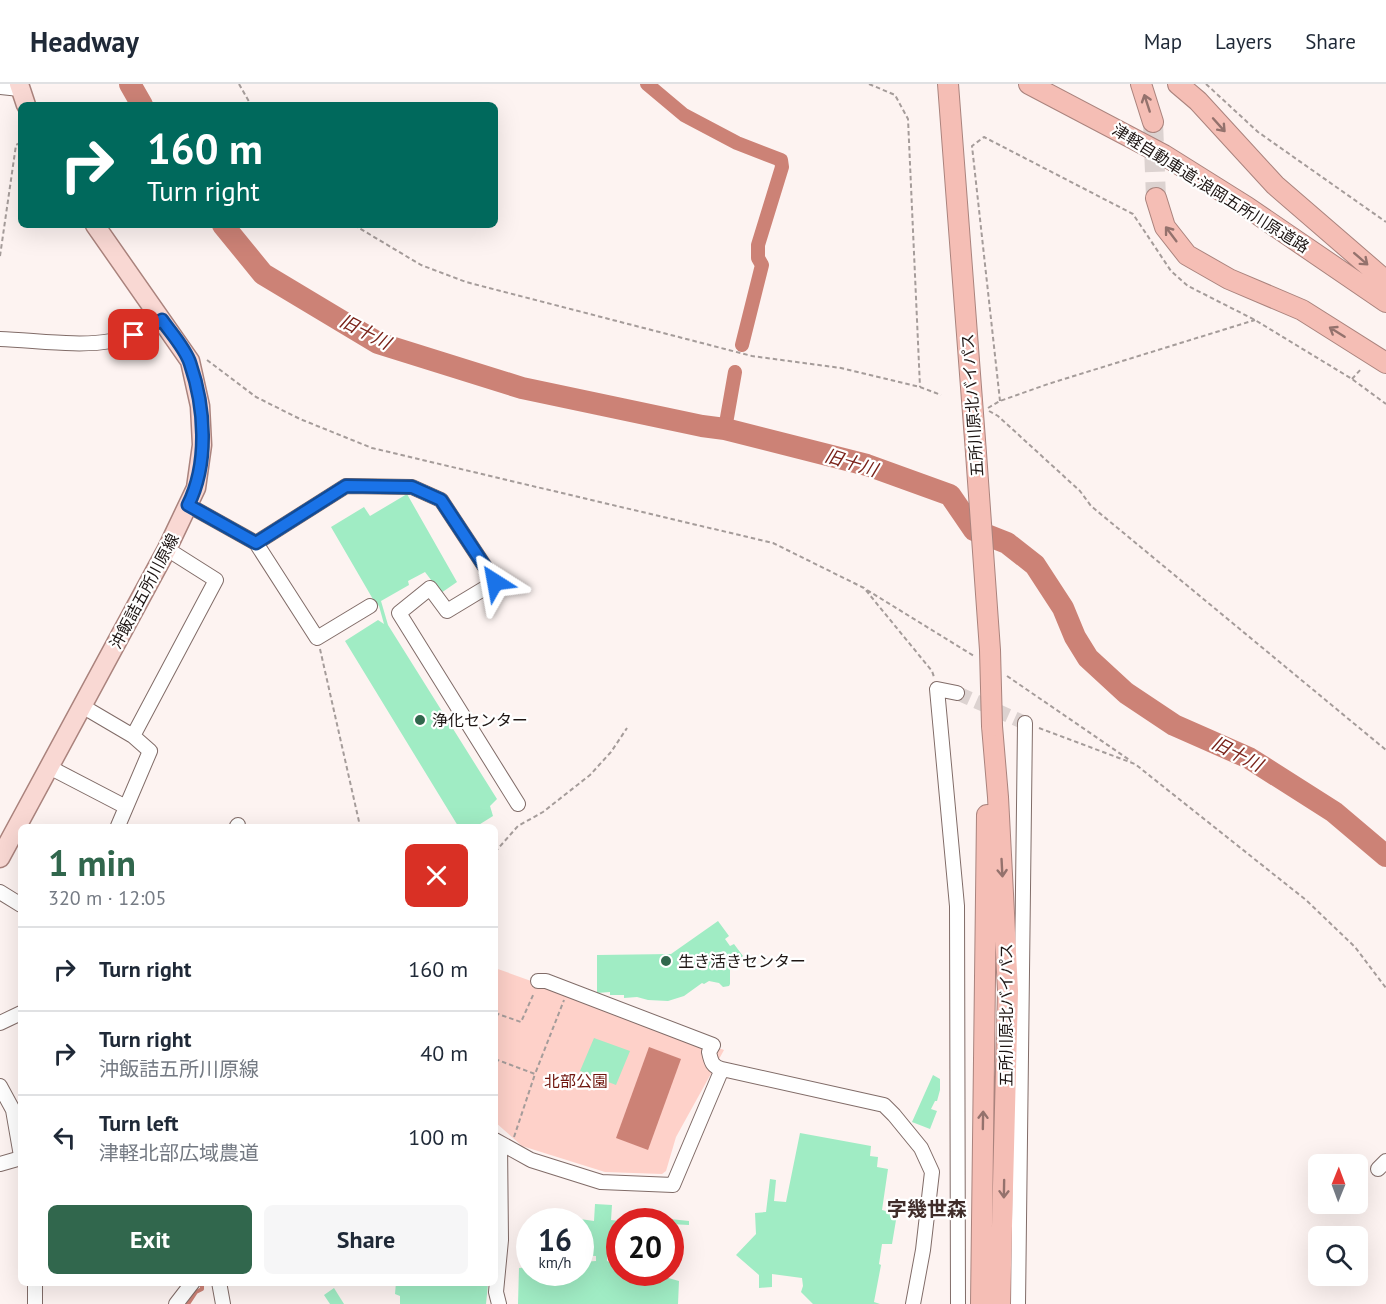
<!DOCTYPE html>
<meta charset="utf-8">
<style>
:root{--surface:#fff;--page:#f6f6f7;--text:#1f2937;--muted:#747a83;--line:#e0e1e3;--accent:#31674d}
body{margin:0;font-family:"PT Sans","Noto Sans JP",sans-serif;background:var(--page);color:var(--text);height:100vh;display:flex;flex-direction:column;font-size:22px;white-space:nowrap}
*{box-sizing:border-box;margin:0}
p{font-size:20px;color:var(--muted)}
.icon{flex:none;width:33px;height:33px;fill:none;stroke:currentColor;stroke-width:2;stroke-linecap:round;stroke-linejoin:round}
.map{position:relative;flex:1;overflow:hidden}
.sheet{position:absolute;left:18px;top:740px;width:480px;height:462px;display:flex;flex-direction:column;background:var(--surface);border-radius:9px;box-shadow:0 6px 24px #0002}
.sheet>*{flex:none}
.guide{position:absolute;left:18px;top:18px;width:480px;height:126px;border-radius:9px;box-shadow:0 6px 24px #0002;background:#00695c;color:#fff;overflow:hidden}
.needle{width:39px;rotate:1deg}
.fabs{position:absolute;left:1308px;top:1070px;display:grid;gap:12px}
.fabs a{display:grid;place-items:center;width:60px;height:60px;border-radius:9px;background:var(--surface);box-shadow:0 6px 24px #0002;font-size:30px}
.speed{position:absolute;left:516px;top:1124px;display:flex;gap:12px;font-size:30px;font-weight:700;text-align:center}
.speed>*{display:grid;place-content:center;width:78px;height:78px;border-radius:50%;background:var(--surface);box-shadow:0 6px 24px #0002;line-height:1}
.speed small{font-size:15px;font-weight:400}
.speed .limit{border:9px solid #d22;background:#fff;color:#111}
.pin{position:absolute;display:grid;place-items:center;width:51px;height:51px;color:#fff;margin:-26px;border-radius:12px;box-shadow:0 3px 9px #0006}
.me{position:absolute;width:66px;margin:-33px;rotate:326deg;stroke-linejoin:round;filter:drop-shadow(0 0 4px #0008)}
.turn{display:flex;align-items:center;gap:21px;height:126px;padding:0 30px;font-size:27px}
.turn .icon{width:78px;height:78px;stroke-width:2.5}
.turn b{display:block;font-size:42px;line-height:51px}
.round{display:grid;place-items:center;flex:none;width:63px;height:63px;border-radius:9px;background:var(--page)}
.head{display:flex;align-items:center;justify-content:space-between;height:102px;padding:0 30px}
h1{font-size:36px;font-weight:600;line-height:45px;color:var(--accent)}
.button{display:flex;gap:12px;margin-top:auto;padding:12px 30px}
.button a{flex:1;height:69px;border-radius:9px;background:var(--accent);color:#fff;font-size:24px;font-weight:600;line-height:69px;text-align:center}
.button a+a{background:var(--page);color:var(--text)}
ul{padding:0;list-style:none}
li{display:flex;align-items:center;gap:18px;height:84px;padding:0 30px;border-top:2px solid var(--line)}
li div{flex:1}
li b{display:block;font-size:22px}
li em{font-style:normal}
header{display:flex;align-items:center;gap:36px;box-sizing:border-box;height:84px;padding:0 30px;background:var(--surface);border-bottom:2px solid var(--line)}
header strong{font-size:28px}
nav{display:flex;gap:33px;margin-inline-start:auto;font-size:21px}
.map>svg:first-child{display:block}
.green{fill:#fed1c9}
.water{fill:#cc8276}
.lines{fill:none;stroke-linecap:round;stroke-linejoin:round}
.stream{stroke:#cc8276;stroke-width:4}
.canal{stroke:#cc8276;stroke-width:14}
.river{stroke:#cc8276;stroke-width:22}
.building{fill:#a0ecc4}
.minor-tunnel{stroke:#dcd2d0;stroke-width:14;stroke-dasharray:14 7;stroke-linecap:butt}
.highway-tunnel{stroke:#dcd2d0;stroke-width:20;stroke-dasharray:20 10;stroke-linecap:butt}
.minor-casing{stroke:#816c68;stroke-width:16}
.major-casing{stroke:#aa837d;stroke-width:21}
.highway-casing{stroke:#aa837d;stroke-width:22}
.path{stroke:#a59c9a;stroke-width:2;stroke-dasharray:4.5 3;stroke-linecap:butt}
.minor{stroke:#fff;stroke-width:14}
.major{stroke:#f9d8d3;stroke-width:18}
.highway{stroke:#f5beb5;stroke-width:20}
.highway-bridge-casing{stroke:#aa837d;stroke-width:22;stroke-linecap:butt}
.highway-bridge{stroke:#f5beb5;stroke-width:20}
.oneway{stroke:#94726d}
.route-casing{stroke:#114b97;stroke-width:15}
.route{stroke:#1a73e8;stroke-width:10}
.poi-dot{fill:#31674d;stroke:#fff;stroke-width:2}
.labels{text-anchor:middle;stroke-width:4.5;stroke-linejoin:round;paint-order:stroke}
.street-label{font-size:16px;fill:#1e1614;stroke:#fff}
.poi-label{font-size:16px;fill:#1e1614;stroke:#fff;text-anchor:start}
.park-label{font-size:16px;fill:#6f170f;stroke:#fff}
.water-label{font-size:18px;font-style:italic;fill:#7a2219;stroke:#fff}
.quarter-label{font-size:20px;font-weight:bold;fill:#402d2a;stroke:#fff}
</style>
<header>
<strong>Headway</strong>
<nav><a>Map</a><a>Layers</a><a>Share</a></nav>
</header>
<div class="map">
<svg width="1386" height="1220" viewBox="0 0 1386 1220">
<rect width="100%" height="100%" fill="#fdf3f1"/>
<path class="green" d="M495 884 724 966 676 1053 666 1087 662 1090 605 1088 522 1062 495 1038Z"/>
<path class="water" d="M649 963 681 975 648 1066 616 1054Z"/>
<g class="lines">
<path class="stream" d="M188 1220 196 1208 202 1205V1198"/>
<path class="canal" d="M647 0 684 31 737 59 781 76 782 83 758 161V174L762 181 742 261
M725 345 735 288"/>
<path class="river" d="M130 0 142 21
M223 141 263 190 378 259 522 304 702 342 725 345 867 381 950 411 974 446 1007 459 1035 481 1063 524 1075 553 1088 574 1126 609 1174 641 1249 674 1334 728 1386 772"/>
</g>
<path class="building" d="M407 410 457 498 441 509 425 488 408 497 409 501 381 517 388 541 497 715 490 722 493 732 477 742H458L345 557 378 536 384 540 379 522 374 517 331 443 364 423 370 432Z
M718 837 729 852 725 855 730 862 734 860 743 872 730 882V900L729 902 723 903 719 899 709 897 704 900 702 899 684 912 668 917 648 916 637 913 624 914V911H610V908L597 909V871L671 870Z
M594 954 630 967 616 1001 580 987Z
M933 991 940 995V1006L937 1017H935L931 1025 937 1027 930 1045 912 1038Z
M800 1049 871 1062 870 1072 878 1073 877 1083 888 1085 882 1126 897 1130 892 1160H882L879 1180 881 1181 874 1218 880 1220H813L801 1208 803 1202 802 1194 772 1190V1203L759 1204V1191L736 1171 756 1150 755 1129 766 1128 770 1095 776 1096 774 1117 786 1118Z
M595 1120 612 1121 611 1136 620 1137V1173H607V1177L620 1181V1188H647L679 1197 678 1220H518L519 1184 530 1183V1188H580V1178L596 1177V1172L580 1171V1135L594 1137Z
M670 1135 689 1137V1141L670 1140Z
M396 1198 488 1200 486 1220H400V1212L395 1210Z
M334 1204 344 1220H330L324 1211Z"/>
<g class="lines">
<path class="minor-tunnel" d="M957 609 1025 639"/>
<path class="highway-tunnel" d="M1153 38 1156 114"/>
<g class="minor-casing">
<path id="minor" d="M0 3 20 5
M0 255C34 256 78 263 111 257 130 254 146 244 162 236
M188 421 256 459 346 402 412 403 441 416 495 498 447 527 430 504 399 529 518 720
M256 459 317 554 370 522
M957 609 937 605 957 822 958 1220
M82 622 133 652 150 667 118 742
M133 652 216 496 167 465
M49 683 126 723
M237 742 238 741
M0 808 21 821
M538 897H546L713 961 709 968C711 977 712 983 722 985
M0 939 21 929
M0 1002 13 1026 21 1072
M495 1056 531 1076 601 1098 673 1101 722 985 884 1021 894 1031 921 1064 932 1088 923 1166 913 1220
M0 1080 21 1074
M1378 1085 1386 1077
M219 1198 223 1220
M35 1220V1198
M176 1220 193 1198
M499 1220 496 1208 501 1156 500 1059
M1018 1220 1025 639"/>
</g>
<g class="major-casing">
<path id="major" d="M19 0 26 21
M0 774 167 465 196 404 202 361 200 322 190 277 95 141"/>
</g>
<g class="highway-casing">
<path id="highway" d="M948 0 976 369
M1029 0 1164 71 1247 123 1386 218
M1141 0 1153 38
M1178 0 1198 17 1275 101 1386 197
M1156 114 1165 143 1187 171 1229 195 1302 226 1386 279
M992 642 998 713 1008 907 1000 1220
M981 1220 987 731"/>
</g>
<path class="path" d="M239 0 251 21
M869 0 895 11 908 35 920 303
M1206 0 1258 48 1386 138
M354 141 421 181 466 198 752 272 841 284 920 303 941 311
M0 172 16 61 21 58
M207 276 256 313 300 335 372 364 773 459 864 504 932 587 934 593
M1352 295 1362 284
M1000 317 972 62 984 53 1133 130 1171 187 1188 202 1255 236 1352 295 1386 320
M988 324 1000 317 1048 300 1255 236
M989 327 998 332 1080 407 1091 422 1386 666
M867 506 974 572
M320 565 360 742
M1007 592 1131 677
M1039 644 1135 680 1306 816 1355 863 1386 904
M495 768 518 742 543 728 590 691 611 668 627 644
M495 929 521 938 534 909
M495 975 535 990 564 916
M514 1053 535 990"/>
<use href="#minor" class="minor"/>
<use href="#major" class="major"/>
<use href="#highway" class="highway"/>
<g class="highway-bridge-casing">
<path id="highway-bridge" d="M976 369 990 566 992 642"/>
</g>
<use href="#highway-bridge" class="highway-bridge"/>
</g>
<defs><path id="oneway-shaft" d="M-6 0H5M1.5-3L5.5 0L1.5 3" fill="none" stroke-width="1.6" stroke-linecap="round" stroke-linejoin="round" transform="scale(1.5)"/></defs>
<g class="oneway">
<use href="#oneway-shaft" transform="translate(1147 19) rotate(-108)"/>
<use href="#oneway-shaft" transform="translate(1219 41) rotate(48)"/>
<use href="#oneway-shaft" transform="translate(1171 150) rotate(-127)"/>
<use href="#oneway-shaft" transform="translate(1361 175) rotate(41)"/>
<use href="#oneway-shaft" transform="translate(1337 248) rotate(-148)"/>
<use href="#oneway-shaft" transform="translate(1002 784) rotate(87)"/>
<use href="#oneway-shaft" transform="translate(983 1036) rotate(-89)"/>
<use href="#oneway-shaft" transform="translate(1004 1105) rotate(91)"/>
</g>
<g class="lines">
<g class="route-casing">
<path id="route" d="M134 251 162 236C171 249 185 264 190 279 205 323 209 379 188 421L256 459 346 402 412 403 441 416 495 498"/>
</g>
<use href="#route" class="route"/>
</g>
<g class="poi-dot">
<circle cx="420" cy="636" r="6"/>
<circle cx="666" cy="877" r="6"/>
</g>
<g class="labels">
<g class="street-label">
<text transform="translate(1211 104) rotate(32)" y="6">津軽自動車道;浪岡五所川原道路</text>
<text transform="translate(972 321) rotate(-94)" y="6">五所川原北バイパス</text>
<text transform="translate(144 507) rotate(-62)" y="6">沖飯詰五所川原線</text>
<text transform="translate(1006 931) rotate(-90)" y="6">五所川原北バイパス</text>
</g>
<g class="poi-label">
<text x="432" y="642">浄化センター</text>
<text x="678" y="883">生き活きセンター</text>
</g>
<g class="park-label">
<text x="576" y="1003">北部公園</text>
</g>
<g class="water-label">
<text transform="translate(365 248) rotate(27)" y="6">旧十川</text>
<text transform="translate(851 379) rotate(17)" y="6">旧十川</text>
<text transform="translate(1237 670) rotate(27)" y="6">旧十川</text>
</g>
<g class="quarter-label">
<text x="927" y="1132">字幾世森</text>
</g>
</g>
</svg>
<div class="fabs">
<a><svg class="needle" viewBox="-14 -14 28 28"><path d="M0-13l5 13h-10z" fill="#e53935"/><path d="M0 13l5-13h-10z" fill="#747a83"/></svg></a>
<a><svg class="icon" aria-label="search" viewBox="0 0 24 24"><circle cx="10" cy="10" r="6"/><path d="M15 15l6 6"/></svg></a>
</div>
<div class="speed"><div>16<small>km/h</small></div><div class="limit">20</div></div>
<div class="pin" style="left:134px;top:251px;background:#d93025"><svg class="icon" aria-label="arrive" viewBox="0 0 24 24"><path d="M6 21V4h12l-3 4 3 4H6"/></svg></div>
<svg class="me" style="left:495px;top:498px" viewBox="-20 -20 40 40"><path d="M0-17L14 15 0 8-14 15z" fill="#1a73e8" stroke="#fff" stroke-width="4"/></svg>
<div class="guide">
<div class="turn"><svg class="icon" aria-label="right" viewBox="0 0 24 24"><path d="M7 20v-9h11M14 6l5 5-5 5"/></svg><div><b>160 m</b>Turn right</div></div>
</div>
<section class="sheet">
<div class="head"><div><h1>1 min</h1><p>320 m · 12:05</p></div><a class="round" style="background:#d93025;color:#fff"><svg class="icon" aria-label="close" viewBox="0 0 24 24"><path d="M6 6l12 12M18 6L6 18"/></svg></a></div>
<ul>
<li><svg class="icon" aria-label="right" viewBox="0 0 24 24"><path d="M7 20v-9h11M14 6l5 5-5 5"/></svg><div><b>Turn right</b></div><em>160 m</em></li>
<li><svg class="icon" aria-label="right" viewBox="0 0 24 24"><path d="M7 20v-9h11M14 6l5 5-5 5"/></svg><div><b>Turn right</b><p>沖飯詰五所川原線</p></div><em>40 m</em></li>
<li><svg class="icon" aria-label="left" viewBox="0 0 24 24"><path d="M17 20v-9H6M10 6l-5 5 5 5"/></svg><div><b>Turn left</b><p>津軽北部広域農道</p></div><em>100 m</em></li>
</ul>
<div class="button"><a>Exit</a><a>Share</a></div>
</section>
</div>
